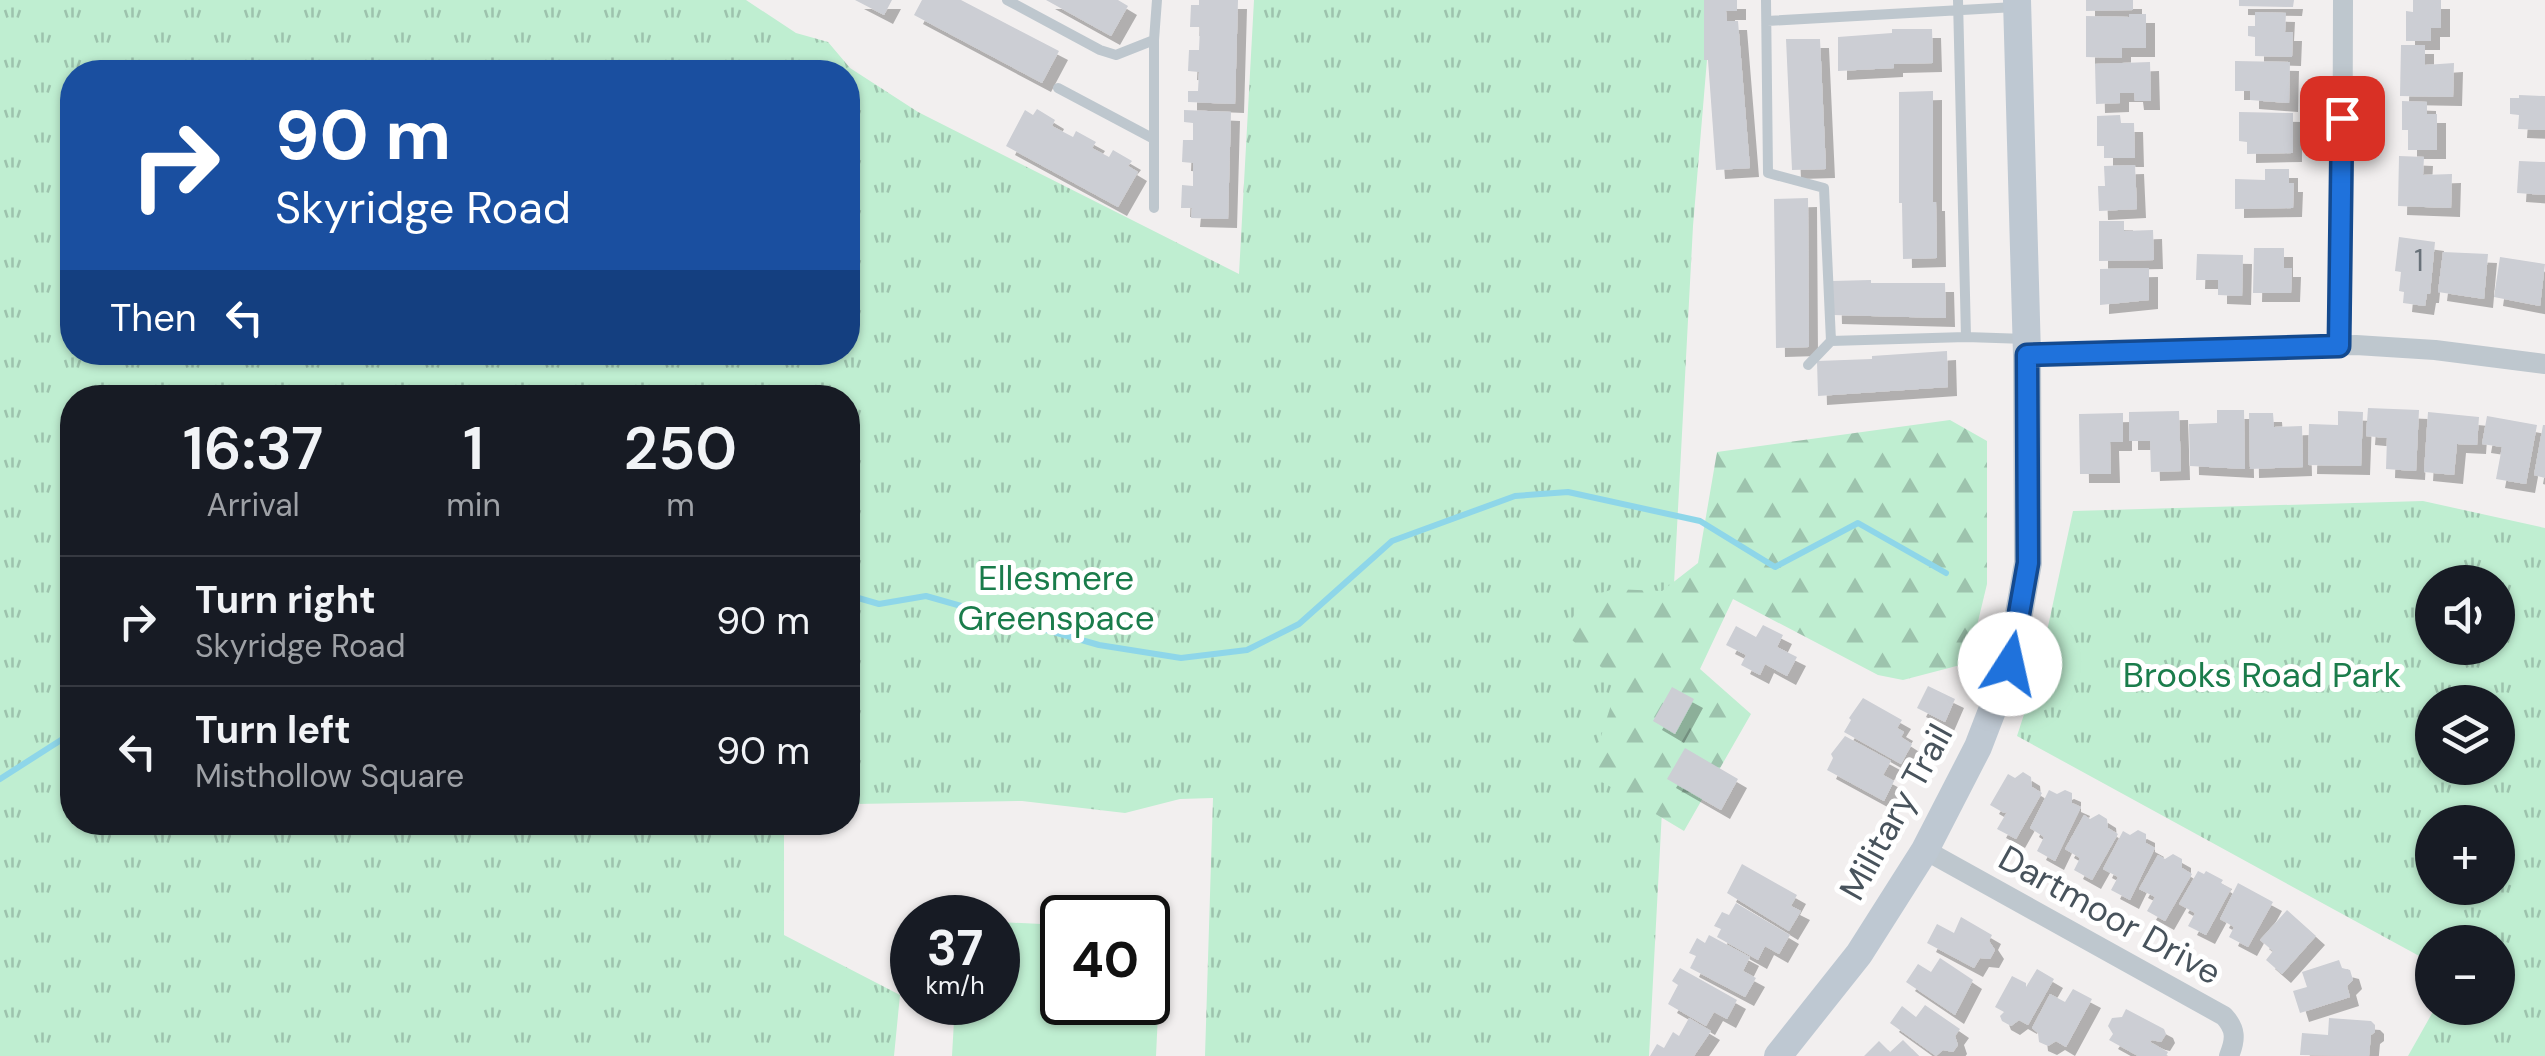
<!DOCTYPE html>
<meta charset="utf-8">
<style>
:root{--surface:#171b24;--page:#242831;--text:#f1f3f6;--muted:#9ea1a6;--line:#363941}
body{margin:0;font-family:"DM Sans",sans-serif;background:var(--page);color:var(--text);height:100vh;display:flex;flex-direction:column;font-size:38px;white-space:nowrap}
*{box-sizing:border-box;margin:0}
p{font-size:32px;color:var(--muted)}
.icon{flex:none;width:55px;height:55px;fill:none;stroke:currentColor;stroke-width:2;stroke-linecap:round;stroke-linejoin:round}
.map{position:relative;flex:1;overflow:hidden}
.panel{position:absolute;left:60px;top:385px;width:800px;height:450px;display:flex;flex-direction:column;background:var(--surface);border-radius:40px;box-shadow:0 2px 8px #0004}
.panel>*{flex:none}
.hud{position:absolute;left:60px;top:60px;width:800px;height:305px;border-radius:40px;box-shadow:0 2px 8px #0004;background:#1a4fa0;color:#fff;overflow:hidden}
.fabs{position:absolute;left:2415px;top:565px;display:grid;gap:20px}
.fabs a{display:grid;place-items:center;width:100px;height:100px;border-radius:50%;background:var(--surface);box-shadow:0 2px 8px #0004;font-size:50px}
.speed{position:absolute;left:890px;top:895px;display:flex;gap:20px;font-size:50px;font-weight:700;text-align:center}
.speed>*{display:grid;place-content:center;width:130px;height:130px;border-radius:50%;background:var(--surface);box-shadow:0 2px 8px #0004;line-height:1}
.speed small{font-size:25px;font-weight:400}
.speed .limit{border:5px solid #111;border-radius:15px;background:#fff;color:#111}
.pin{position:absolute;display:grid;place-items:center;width:85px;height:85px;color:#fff;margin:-42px;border-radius:20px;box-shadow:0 5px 15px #0006}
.me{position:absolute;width:110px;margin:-55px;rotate:10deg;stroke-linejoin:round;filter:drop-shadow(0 0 8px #0008)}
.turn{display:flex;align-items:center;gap:35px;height:210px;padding:0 50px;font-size:45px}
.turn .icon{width:130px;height:130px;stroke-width:2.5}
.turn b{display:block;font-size:70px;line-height:85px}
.then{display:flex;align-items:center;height:95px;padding:0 50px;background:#0003;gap:20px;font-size:38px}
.eta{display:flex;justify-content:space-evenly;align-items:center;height:170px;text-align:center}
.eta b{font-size:60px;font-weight:600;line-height:70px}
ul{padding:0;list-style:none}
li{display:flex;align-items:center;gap:30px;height:130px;padding:0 50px;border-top:2px solid var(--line)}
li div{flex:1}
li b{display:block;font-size:38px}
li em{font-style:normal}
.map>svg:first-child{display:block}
.grass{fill:url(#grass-tufts);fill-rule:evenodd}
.forest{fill:url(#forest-firs)}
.garden{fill:#bfeed1}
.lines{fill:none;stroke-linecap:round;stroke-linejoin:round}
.stream{stroke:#8ed6e9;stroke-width:6}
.building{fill:#ccced4;filter:url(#shadow)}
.lane{stroke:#bec7ce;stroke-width:10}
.street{stroke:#bec7ce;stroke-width:20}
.secondary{stroke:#bec8d2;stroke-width:28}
.route-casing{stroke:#144a8f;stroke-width:25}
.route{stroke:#1f72dc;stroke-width:18}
.labels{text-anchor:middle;stroke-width:10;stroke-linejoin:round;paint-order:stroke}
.number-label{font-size:30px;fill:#69727a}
.park-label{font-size:35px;fill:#1a7c4b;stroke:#fff}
.street-label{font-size:35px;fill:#48535c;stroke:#fff}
</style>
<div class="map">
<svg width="2545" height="1056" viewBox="0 0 2545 1056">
<defs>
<pattern id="grass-tufts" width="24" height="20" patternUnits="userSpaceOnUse" patternTransform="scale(2.5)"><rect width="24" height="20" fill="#bfeed1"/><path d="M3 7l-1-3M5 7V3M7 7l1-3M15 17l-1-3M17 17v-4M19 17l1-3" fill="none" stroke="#9dc3ad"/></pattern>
<pattern id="forest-firs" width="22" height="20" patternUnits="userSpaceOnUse" patternTransform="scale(2.5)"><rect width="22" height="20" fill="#bfeed1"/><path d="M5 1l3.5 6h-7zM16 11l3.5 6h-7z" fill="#9dc3ad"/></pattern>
<filter id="shadow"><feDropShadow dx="9" dy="9" stdDeviation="0" flood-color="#0004"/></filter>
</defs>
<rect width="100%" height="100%" fill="#f2efef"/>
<path class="grass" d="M0 0H746L796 33 828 42 850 68 918 112 1239 274 1254 0H1712L1693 226 1649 1056H1205L1213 798 1180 799 1125 813 1022 801 857 804 848 808V398H72V822L784 823V935L900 995 894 1056H0ZM72 72H848V352H72Z
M2423 501 2545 528V1056H2408L2435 1008H2498V942H2432V963L2017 736 2039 668 2073 511ZM2498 582V648H2432V582ZM2498 702V768H2432V702ZM2498 822V888H2432V822Z"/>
<path class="forest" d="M1950 420 1987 441V584L1968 663 1903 680 1878 675 1733 599 1700 669 1751 714 1684 831 1589 774 1618 683 1571 639V621L1582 600 1613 589 1662 591 1698 563 1717 452Z"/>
<path class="garden" d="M998 922 1062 925V1002H1148V928L1162 929 1156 1056H952L955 1003 998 1002Z"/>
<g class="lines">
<path class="stream" d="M848 595 879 604 926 596 1099 645 1181 658 1247 650 1299 624 1392 541 1515 496 1568 492 1700 521 1775 567 1858 523 1946 573
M0 779 72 733"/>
</g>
<path class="building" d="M855 0H892L884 15Z
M922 0H961L1059 51 1042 83 914 15Z
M1046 0H1118L1128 6 1111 36Z
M1199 0H1238L1235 104 1188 102V91H1198L1199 72 1188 71 1189 50H1199L1200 27H1190L1191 5H1199Z
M1704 0H1737V11H1726L1727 21H1738L1750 168 1716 170 1708 60H1704Z
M2086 0H2133V10L2086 11Z
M2239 0H2294L2293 7 2239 6Z
M2413 0H2441V28H2431V41H2406V11L2413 12Z
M2255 12 2286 13 2285 32H2293L2292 57 2255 56V37L2248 36V26H2255Z
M2129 14H2146V48H2122V58L2086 57V16L2129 17Z
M1892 29H1932L1933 63 1894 64V68L1838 71V37L1892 33Z
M1786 39H1820L1826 169 1792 170Z
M2401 45H2425V65L2454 63 2453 97 2400 96Z
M2235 61 2290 62 2289 103 2250 100V91H2235Z
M2150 62 2151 101H2135L2134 93H2120V103L2096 104 2095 64Z
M1933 91V202H1936L1937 258 1903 259 1902 203H1899V92Z
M2519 95 2545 96V130L2518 129 2519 115 2510 114V98H2519Z
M2402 101 2427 102V114H2437V150H2408V130H2402Z
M1037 109 1055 120 1052 126 1073 137 1076 131 1096 142 1092 148 1109 157 1113 150 1132 161 1128 166 1138 172 1118 207 1006 146 1025 110 1033 115Z
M1184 110 1231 112 1228 219 1191 218 1192 208H1181L1182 185 1193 186V163L1182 162 1183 140H1193V123L1184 122Z
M2239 112 2293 113V153L2247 154V142L2239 141Z
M2120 115 2121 123H2134L2135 158H2104V146H2097V116Z
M2399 156 2424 157 2423 175 2452 174 2451 208 2398 206Z
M2519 161 2545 162V195L2517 193Z
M2135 165 2137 209 2099 211 2098 186H2105L2104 166Z
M2265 169H2289V183H2294L2293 208 2235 209V179L2265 180Z
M1808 198 1809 347 1776 348 1774 199Z
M2099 221H2124V231L2153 230 2154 260 2099 261Z
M2399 237 2435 242 2430 294H2427L2425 306 2403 303 2404 292 2399 291 2401 272 2395 271Z
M2254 248H2284V268H2292L2291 293H2253Z
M2443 252 2488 254 2484 299 2438 292Z
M2197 254 2243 255 2242 296 2218 295V280H2196Z
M2500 257 2545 264 2540 306 2494 297Z
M2149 268V300L2100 305V269Z
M1871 280V283H1945L1946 318 1833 315 1832 281Z
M1947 351 1948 387 1818 396 1817 361 1872 359V356Z
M2368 408 2419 410 2416 471 2386 469 2387 438 2366 436Z
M2217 410H2244L2245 469 2190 466 2189 424 2217 423Z
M2179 411 2181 471 2151 472 2150 441H2129V412Z
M2338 411 2363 412 2361 466 2308 465 2309 424 2338 425Z
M2428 412 2479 417 2477 445 2457 444 2454 475 2424 472Z
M2123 413V442H2110L2111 474H2080L2079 414Z
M2249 413H2273L2274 427 2302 426 2303 467 2250 469Z
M2487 416 2537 425 2526 484 2496 479 2502 447 2482 444Z
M2543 425H2545V478L2534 475Z
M1763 625 1783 635 1777 647 1797 657 1787 676 1765 664 1760 675 1741 665 1746 655 1726 645 1736 626 1756 637Z
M1928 686 1955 699 1945 722 1917 708Z
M1672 687 1694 699 1675 734 1653 721Z
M1863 698 1902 720 1897 728 1904 732 1901 737 1912 744 1901 764 1844 732 1851 720 1849 718Z
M1845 736 1891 761 1883 775 1894 781 1884 801 1827 770 1833 758 1831 754Z
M1685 748 1738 779 1721 810 1667 779Z
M2023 772 2031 777 2032 787 2042 793 2016 839 1997 829 2007 812 2004 813 1990 805 2008 774 2015 778Z
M2049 790 2057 794 2065 790 2072 793V803L2081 807 2055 861 2037 851 2044 837 2030 828Z
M2099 814 2107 819 2108 828 2118 834 2092 880 2074 870 2080 858 2065 849 2084 815 2090 819Z
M2138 830 2146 834V843L2155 848 2130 900 2111 890 2118 877 2103 869 2123 831 2130 835Z
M2173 854 2182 859V868L2192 874 2165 921 2147 911 2155 897 2139 889 2158 855 2165 859Z
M1742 864 1797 895 1791 906 1801 911 1789 931 1727 893Z
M2198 871 2204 874 2206 871 2223 880 2221 883 2231 889 2206 935 2188 926 2195 913 2179 904Z
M2238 883 2273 902 2248 947 2229 937 2234 927 2220 919Z
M1736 903 1790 935 1779 954 1765 946 1758 960 1717 937 1721 929 1714 926 1722 912 1729 915Z
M2287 910 2316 936 2282 974 2266 960 2273 951 2260 940Z
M1961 917 1992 935 1989 941 1995 950 1990 959 1980 958 1974 968 1927 943 1937 924 1954 933Z
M1709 935 1750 957 1743 971 1756 978 1745 997 1690 968 1696 956 1689 953 1697 938 1705 943Z
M1940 958 1973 980 1955 1015 1906 982 1918 964 1931 972Z
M2339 960 2342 968 2350 970 2353 980 2347 986 2350 997 2300 1013 2293 991 2307 987 2302 972Z
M1680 968 1737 1000 1727 1019 1714 1012 1706 1026 1668 1004 1678 985 1672 981Z
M2037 969 2054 979 2028 1025 2019 1020 2011 1026 2002 1021 2000 1016 2004 1012 1995 1007 2012 976 2026 983V987Z
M2073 989 2092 999 2066 1047 2056 1041 2048 1046 2039 1042 2038 1033 2032 1028 2050 994 2065 1002Z
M1925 1005 1960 1029 1955 1036 1958 1045 1953 1052 1943 1050 1936 1056 1890 1023 1902 1006 1916 1017Z
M2126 1009 2164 1029 2166 1034 2161 1042 2152 1040 2150 1042 2168 1052 2166 1056H2138L2109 1040 2113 1034 2108 1026 2112 1018 2122 1017Z
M1689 1018 1711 1031 1694 1056H1650L1657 1044 1664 1048 1673 1032 1679 1036Z
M2329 1018 2371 1021 2375 1025V1032L2371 1035 2369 1056 2300 1055 2302 1033 2328 1035Z
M1903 1040 1919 1056H1864L1879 1041 1890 1052Z"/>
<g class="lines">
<path class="lane" d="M1007 0 1100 50 1116 55 1154 40
M1766 0 1768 173 1824 188 1831 341
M1958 0 1966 337
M1767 21 2015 7
M1058 88 1154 139
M1154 208V40L1157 0
M1808 365 1831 341 1966 337 2026 339"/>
<path class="street" d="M2339 347 2342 314 2343 0
M2027 355 2356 345 2435 350 2545 364
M1925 850 2224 1016C2236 1029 2236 1039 2229 1056"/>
<path class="secondary" d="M1778 1056 1859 954 1925 850 1978 747 2010 664 2028 563 2027 355 2017 0"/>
</g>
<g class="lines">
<g class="route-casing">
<path id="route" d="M2010 664 2028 563 2027 355 2339 346 2342 118"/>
</g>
<use href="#route" class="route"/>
</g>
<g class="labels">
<g class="number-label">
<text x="2419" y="271">1</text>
</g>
<g class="park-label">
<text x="1056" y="590">Ellesmere<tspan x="1056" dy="40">Greenspace</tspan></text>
<text x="2262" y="687">Brooks Road Park</text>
</g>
<g class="street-label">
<text transform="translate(1896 812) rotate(-61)" y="12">Military Trail</text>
<text transform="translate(2110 915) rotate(29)" y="12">Dartmoor Drive</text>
</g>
</g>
</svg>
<div class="fabs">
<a><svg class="icon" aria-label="sound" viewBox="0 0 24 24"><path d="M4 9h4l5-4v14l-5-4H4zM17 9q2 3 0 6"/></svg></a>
<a><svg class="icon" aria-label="layers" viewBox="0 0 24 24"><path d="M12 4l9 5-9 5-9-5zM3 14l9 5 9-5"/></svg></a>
<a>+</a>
<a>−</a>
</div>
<div class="speed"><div>37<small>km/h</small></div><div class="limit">40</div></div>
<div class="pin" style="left:2342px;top:118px;background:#d93025"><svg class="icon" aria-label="arrive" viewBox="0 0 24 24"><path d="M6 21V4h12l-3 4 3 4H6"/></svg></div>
<svg class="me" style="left:2010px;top:664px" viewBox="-20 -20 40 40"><circle r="19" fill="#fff"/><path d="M0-13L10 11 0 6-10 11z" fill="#1f72dc"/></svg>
<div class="hud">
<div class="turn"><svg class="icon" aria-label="right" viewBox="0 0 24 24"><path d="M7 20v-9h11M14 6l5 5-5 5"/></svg><div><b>90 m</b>Skyridge Road</div></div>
<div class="then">Then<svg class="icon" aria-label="left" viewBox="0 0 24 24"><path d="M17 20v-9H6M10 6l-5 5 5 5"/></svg></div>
</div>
<section class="panel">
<div class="eta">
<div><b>16:37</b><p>Arrival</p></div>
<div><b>1</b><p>min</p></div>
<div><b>250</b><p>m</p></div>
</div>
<ul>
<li><svg class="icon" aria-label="right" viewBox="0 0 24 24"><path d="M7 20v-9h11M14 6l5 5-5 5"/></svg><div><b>Turn right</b><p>Skyridge Road</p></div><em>90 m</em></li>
<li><svg class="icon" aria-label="left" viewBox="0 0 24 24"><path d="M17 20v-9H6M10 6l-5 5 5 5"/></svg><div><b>Turn left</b><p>Misthollow Square</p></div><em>90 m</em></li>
</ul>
</section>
</div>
